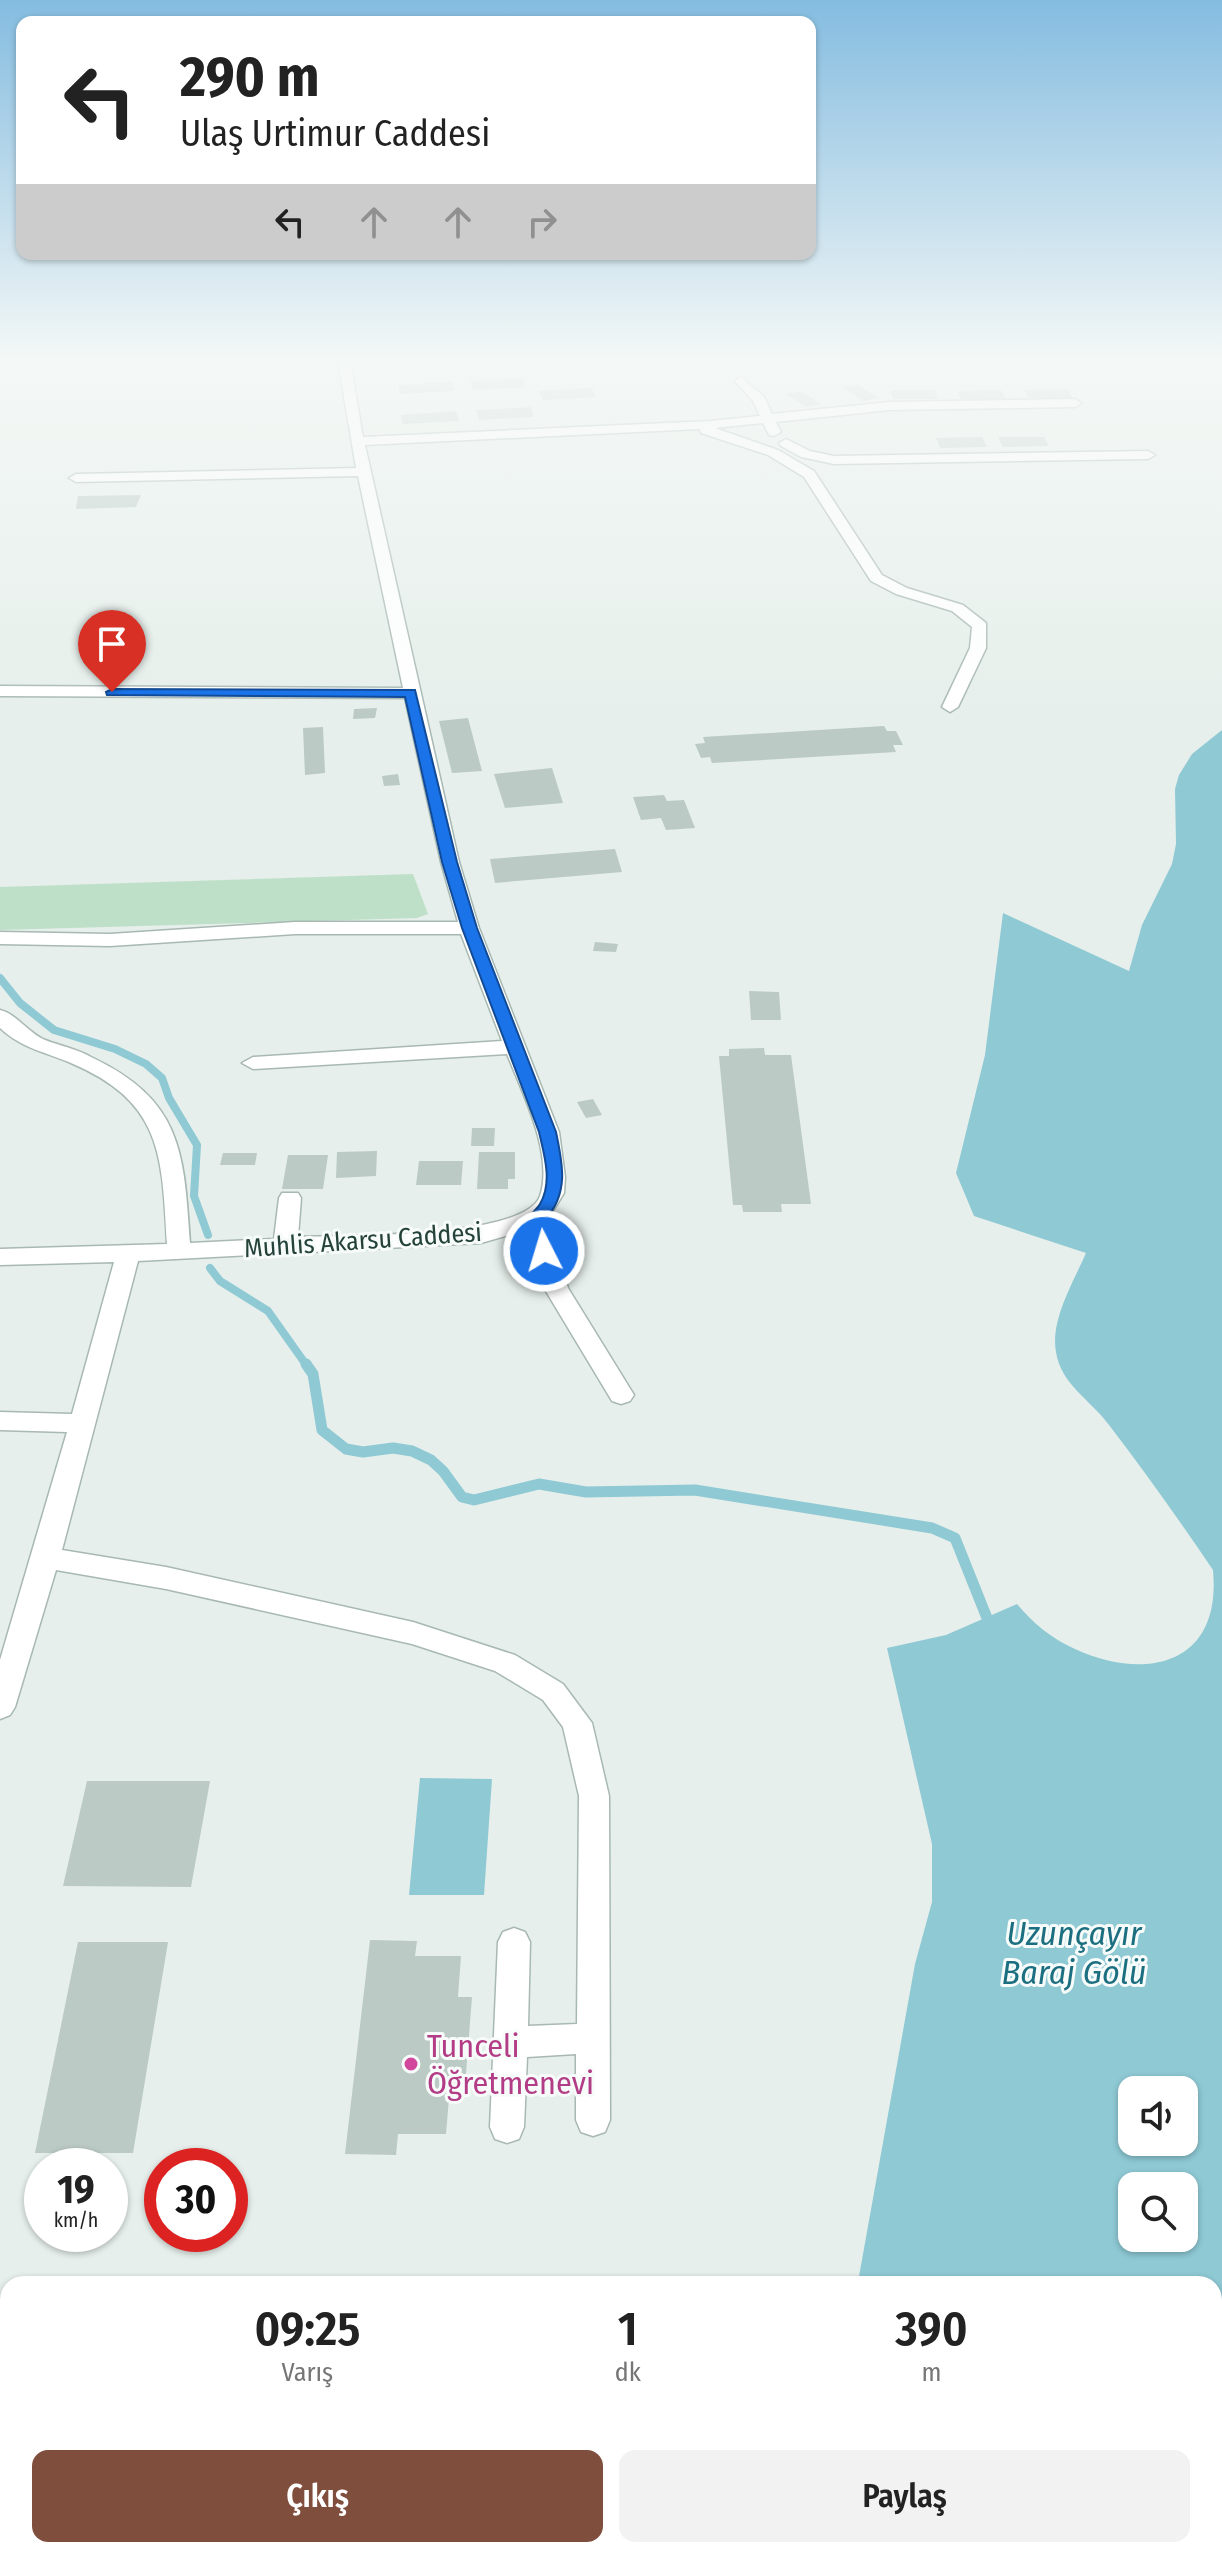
<!DOCTYPE html>
<html lang="tr">
<meta charset="utf-8">
<style>
:root{--surface:#fff;--page:#f2f2f2;--text:#222;--muted:#767676;--accent:#804e3d}
body{margin:0;font-family:"Fira Sans Condensed",sans-serif;background:var(--page);color:var(--text);height:100vh;display:flex;flex-direction:column;font-size:30px;white-space:nowrap}
*{box-sizing:border-box;margin:0}
p{font-size:26px;color:var(--muted)}
.icon{flex:none;width:44px;height:44px;fill:none;stroke:currentColor;stroke-width:2;stroke-linecap:round;stroke-linejoin:round}
.map{position:relative;flex:1;overflow:hidden}
.sheet{position:absolute;left:0px;top:2276px;width:1222px;height:282px;display:flex;flex-direction:column;background:var(--surface);border-radius:24px 24px 0 0;box-shadow:0 2px 6px #0004}
.sheet>*{flex:none}
.banner{position:absolute;left:16px;top:16px;width:800px;height:244px;border-radius:16px;box-shadow:0 2px 6px #0004;background:#fff;color:var(--text);overflow:hidden}
.controls{position:absolute;left:1118px;top:2076px;display:grid;gap:16px}
.controls a{display:grid;place-items:center;width:80px;height:80px;border-radius:16px;background:var(--surface);box-shadow:0 2px 6px #0004;font-size:40px}
.speed{position:absolute;left:24px;top:2148px;display:flex;gap:16px;font-size:40px;font-weight:700;text-align:center}
.speed>*{display:grid;place-content:center;width:104px;height:104px;border-radius:50%;background:var(--surface);box-shadow:0 2px 6px #0004;line-height:1}
.speed small{font-size:20px;font-weight:400}
.speed .limit{border:12px solid #d22;background:#fff;color:#111}
.pin{position:absolute;display:grid;place-items:center;width:68px;height:68px;color:#fff;margin:-82px -34px;border-radius:50% 50% 50% 0;rotate:-45deg;box-shadow:0 0 8px #0007}
.pin .icon{rotate:45deg}
.me{position:absolute;width:88px;margin:-44px;rotate:355deg;stroke-linejoin:round;filter:drop-shadow(0 0 6px #0008)}
.turn{display:flex;align-items:center;gap:28px;height:168px;padding:0 32px;font-size:36px}
.turn .icon{width:104px;height:104px;stroke-width:2.5}
.turn b{display:block;font-size:56px;line-height:68px}
.lanes{display:flex;align-items:center;height:76px;padding:0 32px;background:#0003;justify-content:center;gap:40px;direction:ltr}
.lanes .off{opacity:.35}
.eta{display:flex;justify-content:space-evenly;align-items:center;height:136px;text-align:center}
.eta b{font-size:48px;font-weight:600;line-height:56px}
.primary-button{display:flex;gap:16px;margin-top:auto;padding:16px 32px}
.primary-button a{flex:1;height:92px;border-radius:16px;background:var(--accent);color:#fff;font-size:32px;font-weight:600;line-height:92px;text-align:center}
.primary-button a+a{background:var(--page);color:var(--text)}
.map>svg:first-child{display:block}
.green{fill:#bfe0c8}
.water{fill:#8ec9d4;fill-rule:evenodd}
.lines{fill:none;stroke-linecap:round;stroke-linejoin:round}
.stream-far1{stroke:#8ec9d4;stroke-width:8}
.stream{stroke:#8ec9d4;stroke-width:11}
.building{fill:#bbcac4}
.minor-casing{stroke:#a8b8b2;stroke-width:3}
.minor{fill:#fff;fill-rule:evenodd}
.route{fill:#1a73e8;stroke:#114b97;stroke-width:2}
.hotel-dot{fill:#d1479c;stroke:#f7fbf9;stroke-width:3}
.labels{text-anchor:middle;stroke-width:6;stroke-linejoin:round;paint-order:stroke}
.street-label{font-size:26px;fill:#24423a;stroke:#f7fbf9}
.near-hotel-label{font-size:32px;fill:#b23c85;stroke:#f7fbf9;text-anchor:start}
.near-water-label{font-size:34px;font-style:italic;fill:#1c6f80;stroke:#f7fbf9}
</style>
<div class="map">
<svg width="1222" height="2557" viewBox="0 0 1222 2557">
<rect width="100%" height="100%" fill="#e6efeb"/>
<path class="green" d="M413 874 428 914 417 918 0 930V887Z"/>
<path class="water" d="M1222 730V2557H875L876 2550H1214V2284L858 2282 915 1964 932 1902V1844L887 1648 946 1635 1017 1604C1034 1624 1051 1638 1075 1649 1142 1680 1222 1668 1213 1570 1180 1521 1145 1472 1109 1425 1091 1400 1061 1385 1056 1352 1050 1320 1074 1281 1086 1253L974 1216 956 1173 985 1055 1003 913 1129 971 1142 925 1172 864 1176 844 1175 789 1179 775 1192 754ZM1132 2090H1184V2142H1132ZM1132 2186H1184V2238H1132Z
M420 1778 492 1779 484 1895H409Z"/>
<g class="lines">
<path class="stream-far1" d="M0 978 20 1003 54 1030 115 1049 146 1064 162 1078 169 1098 197 1145 194 1196 208 1235
M210 1268 220 1281 268 1311 307 1366"/>
<path class="stream" d="M306 1364 313 1374 322 1430 346 1449 363 1452 393 1448 412 1451 431 1460 443 1471 462 1497 474 1500 539 1484 586 1492 695 1490 932 1528 955 1538 991 1628"/>
</g>
<path class="building" d="M523 378 526 387 473 390 470 381Z
M451 382 454 391 400 394 398 385Z
M858 385 879 398 863 401 843 388Z
M592 388 596 397 543 400 539 391Z
M1068 389 1073 398H1029L1024 390Z
M890 390H934L938 399H893Z
M1001 390 1006 399H961L957 391Z
M801 391 821 404 806 407 786 394Z
M531 407 534 417 479 420 476 410Z
M456 411 459 421 403 424 401 415Z
M982 437 987 447 940 448 936 438Z
M998 437H1044L1049 446 1003 447Z
M141 495 136 507 76 509 78 496Z
M377 708 375 718 353 719 354 709Z
M468 718 482 771 452 773 439 721Z
M884 726 887 731H896L903 745H893L896 752 712 763 710 757 701 758 695 744 705 743 703 737Z
M323 727 325 773 305 775 303 728Z
M552 768 563 803 505 808 494 774Z
M398 774 400 785 384 786 382 776Z
M664 795 667 801 684 800 695 828 666 830 661 818 641 820 633 797Z
M615 849 622 872 495 883 490 859Z
M595 942 618 944 616 952 593 951Z
M749 991 779 992 781 1020H751Z
M764 1048 765 1055H791L811 1204H781L782 1212H743L742 1205H733L719 1056H729V1049Z
M593 1099 602 1115 586 1118 577 1102Z
M472 1128H495L494 1146H471Z
M377 1151 376 1176 336 1178 337 1152Z
M479 1152H515V1179H508V1189H477Z
M223 1153H257L255 1165H220Z
M288 1155H328L323 1189H282Z
M419 1161H463L461 1185H416Z
M87 1781H210L191 1887 63 1886Z
M370 1940 417 1941 415 1956H461L458 1997H472L465 2086H450L446 2134H398L396 2155 345 2154Z
M78 1942H168L133 2153H35Z"/>
<g class="lines">
<g class="minor-casing">
<path id="minor" d="M338 361H350L363 437 710 421 760 416 753 401 735 381 741 377 764 397 772 414 890 402 1075 399 1081 403 1075 407 890 410 776 422 781 432 774 436 769 435 763 423 715 428 778 450 814 471 882 575 907 588 963 605 986 623V648L958 707 950 712 942 707 970 648 972 627 952 611 896 594 871 581 804 477 768 455 701 433 700 429 365 445 459 862 479 928 559 1132 565 1177 564 1193 548 1219 568 1288 634 1395 630 1401 621 1404 612 1401 544 1288 527 1230 481 1243 138 1261 62 1550 166 1567 413 1622 515 1655 563 1684 592 1723 609 1796 610 2120 605 2132 593 2136 581 2132 576 2120V2054L527 2057 524 2127 519 2139 507 2143 495 2139 490 2127 498 1942 503 1932 514 1928 525 1932 530 1942 528 2026 577 2024 579 1796 563 1727 543 1700 495 1671 412 1644 166 1589 56 1570 15 1707 10 1715 0 1719V1660L67 1432 0 1430V1412L72 1414 114 1262 0 1265V1249L167 1244C162 1156 163 1102 71 1063 45 1052 21 1048 0 1028V1010C17 1014 28 1033 45 1040 61 1046 77 1049 91 1057 182 1100 184 1152 190 1243L274 1239 279 1198 282 1193H298L301 1198 298 1237C341 1235 525 1239 540 1196 554 1154 522 1092 507 1054L253 1069 242 1063 253 1057 502 1041 461 934H295L110 946 0 944V932L110 934 295 922H458L441 862 405 698 0 696V686L403 688 358 476 76 482 69 478 76 474 356 468Z
M786 439 810 451 834 456 1148 451 1155 455 1148 459 834 464 801 457 781 446 779 443Z"/>
</g>
<use href="#minor" class="minor"/>
</g>
<linearGradient id="sky" x2="0" y2="1"><stop stop-color="#84bce0"/><stop offset="0.5" stop-color="#f4f8f6"/><stop offset="1" stop-color="#f4f8f6" stop-opacity="0"/></linearGradient>
<rect width="1222" height="719" fill="url(#sky)"/>
<path class="route" d="M112 689 415 690 457 862 477 928 556 1132C563 1165 569 1193 545 1220L553 1251 550 1255H538L527 1219C531 1214 537 1209 540 1204 553 1182 544 1154 539 1132L462 928 442 862 405 697 107 695 106 692Z"/>
<circle class="hotel-dot" cx="411" cy="2064" r="8"/>
<g class="labels">
<g class="street-label">
<text transform="translate(363 1240) rotate(-4)" y="9">Muhlis Akarsu Caddesi</text>
</g>
<g class="near-hotel-label">
<text x="427" y="2057">Tunceli<tspan x="427" dy="37">Öğretmenevi</tspan></text>
</g>
<g class="near-water-label">
<text x="1074" y="1945">Uzunçayır<tspan x="1074" dy="39">Baraj Gölü</tspan></text>
</g>
</g>
</svg>
<div class="controls">
<a><svg class="icon" aria-label="sound" viewBox="0 0 24 24"><path d="M4 9h4l5-4v14l-5-4H4zM17 9q2 3 0 6"/></svg></a>
<a><svg class="icon" aria-label="search" viewBox="0 0 24 24"><circle cx="10" cy="10" r="6"/><path d="M15 15l6 6"/></svg></a>
</div>
<div class="speed"><div>19<small>km/h</small></div><div class="limit">30</div></div>
<div class="pin" style="left:112px;top:692px;background:#d93025"><svg class="icon" aria-label="arrive" viewBox="0 0 24 24"><path d="M6 21V4h12l-3 4 3 4H6"/></svg></div>
<svg class="me" style="left:544px;top:1251px" viewBox="-20 -20 40 40"><circle r="17" fill="#1a73e8" stroke="#fff" stroke-width="3"/><path d="M0-11L8 9 0 5-8 9z" fill="#fff"/></svg>
<div class="banner">
<div class="turn"><svg class="icon" aria-label="left" viewBox="0 0 24 24"><path d="M17 20v-9H6M10 6l-5 5 5 5"/></svg><div><b>290 m</b>Ulaş Urtimur Caddesi</div></div>
<div class="lanes"><svg class="icon" aria-label="left" viewBox="0 0 24 24"><path d="M17 20v-9H6M10 6l-5 5 5 5"/></svg><svg class="icon off" aria-label="ahead" viewBox="0 0 24 24"><path d="M12 20V5M6 11l6-6 6 6"/></svg><svg class="icon off" aria-label="ahead" viewBox="0 0 24 24"><path d="M12 20V5M6 11l6-6 6 6"/></svg><svg class="icon off" aria-label="right" viewBox="0 0 24 24"><path d="M7 20v-9h11M14 6l5 5-5 5"/></svg></div>
</div>
<section class="sheet">
<div class="eta">
<div><b>09:25</b><p>Varış</p></div>
<div><b>1</b><p>dk</p></div>
<div><b>390</b><p>m</p></div>
</div>
<div class="primary-button"><a>Çıkış</a><a>Paylaş</a></div>
</section>
</div>
